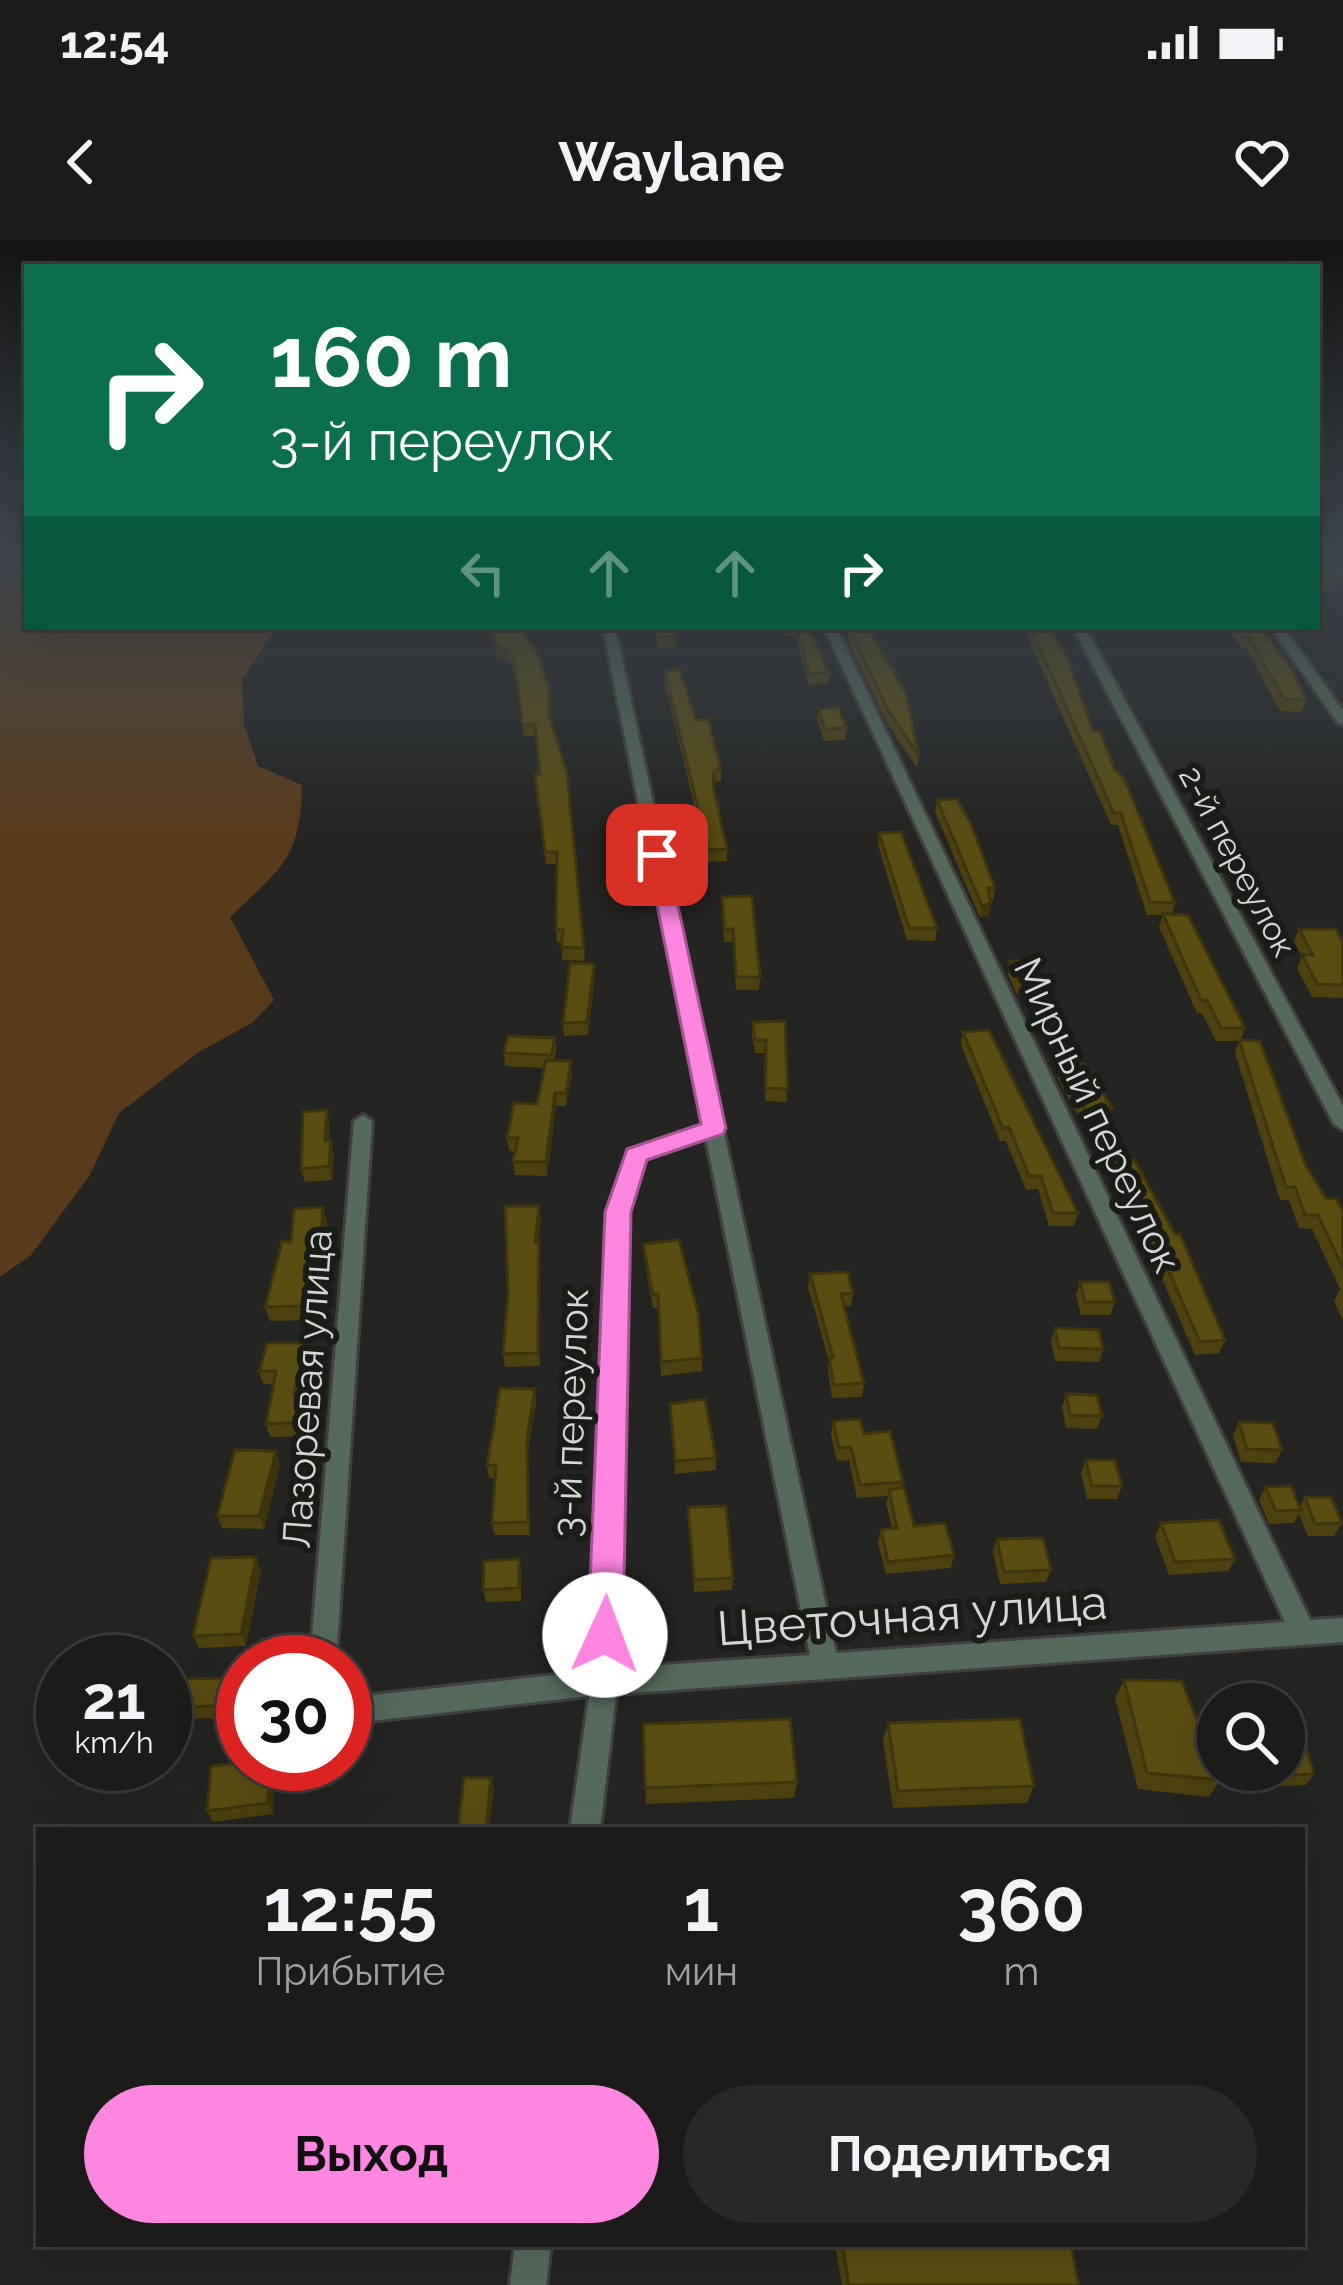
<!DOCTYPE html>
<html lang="ru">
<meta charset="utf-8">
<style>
:root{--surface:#1b1c1a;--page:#282927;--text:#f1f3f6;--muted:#a0a1a2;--line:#393a39;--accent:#fe85e0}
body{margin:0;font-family:Raleway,sans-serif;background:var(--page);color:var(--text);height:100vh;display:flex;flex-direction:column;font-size:45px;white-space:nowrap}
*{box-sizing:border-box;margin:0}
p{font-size:39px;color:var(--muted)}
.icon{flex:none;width:66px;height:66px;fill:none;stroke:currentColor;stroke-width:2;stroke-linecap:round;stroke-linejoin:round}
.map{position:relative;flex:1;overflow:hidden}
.drawer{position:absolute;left:36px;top:1587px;width:1269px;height:420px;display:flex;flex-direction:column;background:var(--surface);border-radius:0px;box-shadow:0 12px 48px #0002,0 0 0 3px var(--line)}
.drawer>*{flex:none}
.banner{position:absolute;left:24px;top:24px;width:1296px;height:366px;border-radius:0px;box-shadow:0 12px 48px #0002,0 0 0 3px var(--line);background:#0b6e4f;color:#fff;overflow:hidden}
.buttons{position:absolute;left:1197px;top:1443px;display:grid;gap:24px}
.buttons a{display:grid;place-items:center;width:108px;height:108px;border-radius:50%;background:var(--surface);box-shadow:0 12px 48px #0002,0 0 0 3px var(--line);font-size:60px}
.speed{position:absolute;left:36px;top:1395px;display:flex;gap:24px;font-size:60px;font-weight:700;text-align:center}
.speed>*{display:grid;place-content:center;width:156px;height:156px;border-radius:50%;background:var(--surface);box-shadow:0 12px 48px #0002,0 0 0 3px var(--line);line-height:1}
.speed small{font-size:30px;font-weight:400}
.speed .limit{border:18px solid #d22;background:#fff;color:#111}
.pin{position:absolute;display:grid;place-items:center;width:102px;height:102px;color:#fff;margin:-51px;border-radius:24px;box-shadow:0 6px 18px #0006}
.me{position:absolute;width:132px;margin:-66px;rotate:2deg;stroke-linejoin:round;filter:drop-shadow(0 0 9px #0008)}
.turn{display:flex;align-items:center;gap:42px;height:252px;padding:0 48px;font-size:54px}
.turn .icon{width:156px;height:156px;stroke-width:2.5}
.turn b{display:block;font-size:84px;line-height:102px}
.lanes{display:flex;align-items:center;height:114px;padding:0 48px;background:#0003;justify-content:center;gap:60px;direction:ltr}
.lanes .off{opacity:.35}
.eta{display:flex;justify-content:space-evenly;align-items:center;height:204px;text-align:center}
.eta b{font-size:72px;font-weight:700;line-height:84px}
.primary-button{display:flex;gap:24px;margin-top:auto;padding:24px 48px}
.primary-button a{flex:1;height:138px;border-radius:72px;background:var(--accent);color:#111;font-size:48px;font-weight:700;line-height:138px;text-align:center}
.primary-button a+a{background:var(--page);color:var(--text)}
.status{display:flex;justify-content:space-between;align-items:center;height:84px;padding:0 60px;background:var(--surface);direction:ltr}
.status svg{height:33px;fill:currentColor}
header{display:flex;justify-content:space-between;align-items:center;height:156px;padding:0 48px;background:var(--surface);font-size:54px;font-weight:700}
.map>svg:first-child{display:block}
.green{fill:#593b1b}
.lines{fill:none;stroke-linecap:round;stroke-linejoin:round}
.minor-casing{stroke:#40413f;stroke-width:6}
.minor{fill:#556a5c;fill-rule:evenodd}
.wall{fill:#4d410f}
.shaded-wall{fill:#3e350c}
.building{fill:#594c11;stroke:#3e350c;stroke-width:3}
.route{fill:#fe85e0;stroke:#a55692;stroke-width:3}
.labels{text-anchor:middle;stroke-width:12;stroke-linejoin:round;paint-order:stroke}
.far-street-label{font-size:33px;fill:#d6d7d5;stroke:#1a1c18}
.street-label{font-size:39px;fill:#d6d7d5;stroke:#1a1c18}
.near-street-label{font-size:48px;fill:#d6d7d5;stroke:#1a1c18}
</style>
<div class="status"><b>12:54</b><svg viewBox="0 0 49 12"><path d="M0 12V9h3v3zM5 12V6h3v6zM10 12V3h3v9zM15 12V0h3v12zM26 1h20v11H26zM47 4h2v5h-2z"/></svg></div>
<header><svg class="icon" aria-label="back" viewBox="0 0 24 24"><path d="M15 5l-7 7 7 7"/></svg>Waylane<svg class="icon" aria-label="heart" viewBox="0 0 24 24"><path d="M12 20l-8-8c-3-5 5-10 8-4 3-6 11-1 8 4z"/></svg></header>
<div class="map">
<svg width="1343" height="2045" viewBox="0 0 1343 2045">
<rect width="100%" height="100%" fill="#242522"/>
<path class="green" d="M0 311H27V387L275 390 242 440 244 484 258 526 302 545C301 620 280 629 230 677L274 760 252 783 199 812 119 873 90 935 31 1015 0 1037Z"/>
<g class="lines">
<g class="minor-casing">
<path id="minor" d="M1317 330 1343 331V337L1317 336Z
M603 387H615L836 1413 1285 1382 824 387H836L1310 1380 1343 1378V1402L616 1454 600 1590H570L589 1456 345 1484V1458L591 1431 608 972 629 910 703 885ZM706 898 810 1415 618 1428 628 972 644 919Z
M1073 387H1085L1343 866V890L1334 884Z
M1271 387H1283L1343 471V484L1338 483Z
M363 875 372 881 336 1422H310L354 881Z
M515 2004H551L546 2045H510Z"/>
</g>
<use href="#minor" class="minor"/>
</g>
<path class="wall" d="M1317 328 1340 340 1337 351H1317Z
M488 387H519L567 532 585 721 562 720V703H557L556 690 557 624H546L536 547 540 534 536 496H524L515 433 508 419 499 420Z
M654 387H675L677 407 658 408Z
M783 387H808L829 433 828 444 809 445 795 395H785Z
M846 387H870L919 516 917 528 887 483 852 411Z
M1023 387H1049L1093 491 1115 530 1175 663 1172 674 1245 788 1241 800 1306 926 1326 958 1343 972V1080L1334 1061 1340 1049 1312 989 1299 988 1289 960H1280L1235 813 1239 801H1216L1202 773H1197L1159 687 1163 675H1147L1118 585H1111Z
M1227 387H1260L1306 460 1302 472 1280 471 1246 408H1241Z
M665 432 696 480 721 529V541L714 542V546L727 609V621L708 622 665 444Z
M818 469 846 488 845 500 824 501 817 480Z
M937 560 995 648 993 660H991L989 676 980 678 935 572Z
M879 593 937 688 935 701 907 700 878 605Z
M722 657 760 737 759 750H736L733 702H724Z
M1299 689 1343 703V758L1312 757 1297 728 1302 716 1294 702Z
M1010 721 1041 740 1038 753H1016L1008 734Z
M594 724 595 737 588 795 564 796 563 783Z
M785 781 787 862 765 861V813H755L752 795 753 782Z
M963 792 1078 973 1074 986H1049L1038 949 1026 950 1006 901H1000L961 805Z
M555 798 556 811 554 820 572 834 566 866H556L547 936 515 935 513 922 515 912 509 911 507 898 537 864 544 828 505 826 504 813Z
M1062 826 1112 868 1108 881 1083 884 1058 839Z
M330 884 329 901 334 914 332 940 305 942 301 929Z
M1115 921 1225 1100 1219 1113 1195 1115 1139 985 1111 934Z
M539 966 540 1126 505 1127 503 1114Z
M327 980 325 1012 319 1032H314L305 1080 270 1081 265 1067 291 1002Z
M643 1004 702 1118V1131L661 1136 658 1068H653L644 1018Z
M810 1034 853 1053 851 1066 844 1067 864 1143 862 1157 832 1158 828 1131 829 1121 808 1047Z
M1080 1042 1115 1062 1110 1075H1081L1076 1055Z
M1055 1088 1103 1109 1099 1122 1055 1121 1051 1101Z
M310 1116 301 1153H312L316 1166 311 1196 270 1197 266 1184 274 1144H263L259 1131Z
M535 1149 536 1163 528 1212 530 1295H494L492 1283 495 1238H489L487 1225Z
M1066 1154 1102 1176 1097 1189 1066 1188 1062 1167Z
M670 1164 716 1218V1230L675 1234Z
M833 1181 864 1194 903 1242 902 1247 914 1286 954 1315 951 1328 886 1334 878 1302 881 1290 892 1288 886 1263 888 1256 857 1258 849 1220 837 1221 831 1194Z
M1239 1182 1282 1210 1275 1223 1241 1222 1233 1195Z
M1086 1220 1122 1246 1117 1259H1087L1081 1233Z
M280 1224 264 1289 222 1288 217 1276Z
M1265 1247 1300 1266 1305 1257 1342 1283 1334 1296H1308L1299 1274 1294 1283 1269 1284 1259 1260Z
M688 1267 733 1338 732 1350 694 1352Z
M1161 1283 1235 1319 1228 1331 1169 1335 1155 1296Z
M997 1299 1051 1330 1046 1342 1000 1344 993 1312Z
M261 1330 246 1406 199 1408 193 1396Z
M521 1331V1361L486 1362 483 1350Z
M235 1438 240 1450 234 1478 165 1479V1439Z
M1124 1440 1220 1540 1209 1557 1138 1549 1115 1458Z
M888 1483 1034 1546 1027 1563 893 1568 883 1500Z
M643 1484 797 1542 794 1558 646 1564Z
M275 1529 273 1574 213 1582 207 1571Z
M1260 1530H1284L1314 1534 1306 1545 1265 1547Z
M491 1538 494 1549 489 1590H459L458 1585Z
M835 2004H1071L1079 2045H842Z"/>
<path class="shaded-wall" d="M498 408H507L508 419 499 420Z
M991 663 989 676 980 678 982 666Z
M594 724 595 737 588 795 587 782Z
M571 821 572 834 566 866V853Z
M555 853 556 866 547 936 546 922Z
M327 870 330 884 328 915 325 901Z
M331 901 334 914 332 940 329 926Z
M539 966 541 979 537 1015 535 1002Z
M323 967 327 980 325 1012 319 1032 315 1019Z
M539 1002 540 1015V1126L538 1113Z
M310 1018 314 1032 305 1080 302 1066Z
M306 1103 310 1116 298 1166 294 1153Z
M535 1149 536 1163 528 1212 530 1295 527 1199Z
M312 1153 316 1166 311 1196 307 1182Z
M276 1211 280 1224 264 1289 259 1276Z
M256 1317 261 1330 246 1406 241 1394Z
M235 1438 240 1450 234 1478 229 1466Z
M270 1524H273L275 1529 273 1574 268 1563Z
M491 1538 494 1549 489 1590H487Z"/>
<path class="building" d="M1317 328 1328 330 1340 340H1317Z
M491 387H519L537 412 549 449V475L567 532 584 708 561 707 563 690H556L557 612H545L535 535 540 534 535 484 523 485 514 421 507 408H498Z
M656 387H675L677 396 658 397Z
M797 387H808L829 433 809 434Z
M850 387H870L874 399 906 453 919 516 889 472 854 400Z
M1030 387H1049L1067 417 1093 491H1100L1115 530 1124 538 1175 663 1150 662 1121 573H1114Z
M1237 387H1260L1292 429 1306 460 1284 459 1249 397H1244Z
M679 428 696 480 708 479 712 495 721 529 714 530 713 545 727 609 708 610 665 432Z
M839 468 846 488 825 489 818 469Z
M957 559 971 584 995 648H988L991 663 982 666 937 560Z
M901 592 937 688H909L879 593Z
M752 656 760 737H736L733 689H724L722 657Z
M1163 674 1188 675 1245 788H1221L1207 760H1201Z
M1299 689H1336L1343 703V745L1317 744 1302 715H1313Z
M1010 721H1034L1041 740H1018Z
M570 723 594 724 587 782 563 783Z
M785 781 788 849 765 848 766 800H755L753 782Z
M989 790 1078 973H1053L1041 936H1029L1009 887 1003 888 963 792Z
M508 796 555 798 551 815 504 813Z
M1239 800 1260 801 1306 926 1326 958 1337 959 1343 972V1028L1318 975H1305L1295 947H1286Z
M546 820 571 821 566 853H555L546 922H513L518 898H507L514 863 537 864Z
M1085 824 1112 868 1086 870 1062 826Z
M327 870 325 901H331L329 926 301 929 303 872Z
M1134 919 1175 994H1180L1225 1100 1200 1102 1143 972 1115 921Z
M505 966H539L535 1002H539L538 1113 503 1114 508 1053Z
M323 967 321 999 315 1019 310 1018 302 1066 265 1067 282 1001 291 1002 294 969Z
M679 1000 698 1072 702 1118 661 1122 658 1054 653 1055 643 1004Z
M848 1032 853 1053 841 1054 864 1143 834 1145 829 1118 833 1117 810 1034Z
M1080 1042H1109L1115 1062H1085Z
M1055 1088 1099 1090 1103 1109 1059 1108Z
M267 1103H306L294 1153H312L307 1182 266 1184 276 1131H259Z
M500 1148 535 1149 527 1199 528 1282 492 1283 496 1225H487Z
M1066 1154 1097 1155 1102 1176 1070 1175Z
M705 1159 716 1218 675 1221 670 1164Z
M860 1179 864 1194 890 1191 903 1242 860 1245 851 1207 839 1208 833 1181Z
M1239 1182 1273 1183 1282 1210 1247 1209Z
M235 1210 276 1211 259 1276H217Z
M1086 1220H1115L1122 1246H1092Z
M1291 1246 1301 1270 1276 1271 1265 1247Z
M904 1247 914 1286 945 1283 954 1315 888 1322 881 1290 897 1288 889 1250Z
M1305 1257H1331L1342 1283 1315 1284Z
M726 1266 733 1338 694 1340 688 1267Z
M1219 1280 1235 1319 1175 1322 1161 1283Z
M1043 1298 1051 1330 1004 1332 997 1299Z
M256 1317 241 1394 193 1396 211 1318Z
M519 1319V1348L483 1350 484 1321Z
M235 1438 229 1466 165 1467V1439Z
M1124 1440 1182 1441 1220 1540 1147 1533Z
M790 1479 797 1542 645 1548 643 1484Z
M1020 1479 1034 1546 898 1551 888 1483Z
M1302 1493 1314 1534 1273 1536 1271 1530H1284V1495Z
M243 1522V1524H270L268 1563 207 1571 211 1526Z
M464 1538H491L486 1586 458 1585Z
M842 2004H1071L1079 2045H849Z"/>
<linearGradient id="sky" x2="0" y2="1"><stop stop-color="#141413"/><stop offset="0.52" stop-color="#3f464f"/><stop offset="1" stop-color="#3f464f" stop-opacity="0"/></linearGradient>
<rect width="1343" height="597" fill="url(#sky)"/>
<path class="route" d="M657 609 667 615 726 888 723 894 647 920 631 972 623 1395 618 1406 605 1410 593 1406 588 1395 605 972 627 909 701 884 647 615Z"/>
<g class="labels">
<g class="far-street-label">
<text transform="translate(1238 621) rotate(62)" y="12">2-й переулок</text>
</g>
<g class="street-label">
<text transform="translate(1098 875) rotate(65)" y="14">Мирный переулок</text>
<text transform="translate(307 1149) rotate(-86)" y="14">Лазоревая улица</text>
<text transform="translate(570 1173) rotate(-88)" y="14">3-й переулок</text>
</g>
<g class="near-street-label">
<text transform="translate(912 1375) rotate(-4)" y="17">Цветочная улица</text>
</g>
</g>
</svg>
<div class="buttons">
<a><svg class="icon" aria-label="search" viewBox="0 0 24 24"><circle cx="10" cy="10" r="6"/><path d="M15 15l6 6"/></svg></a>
</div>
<div class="speed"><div>21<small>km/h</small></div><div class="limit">30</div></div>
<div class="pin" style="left:657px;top:615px;background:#d93025"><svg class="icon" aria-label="arrive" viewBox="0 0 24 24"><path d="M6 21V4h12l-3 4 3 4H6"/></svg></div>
<svg class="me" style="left:605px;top:1395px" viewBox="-20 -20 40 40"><circle r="19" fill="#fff"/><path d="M0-13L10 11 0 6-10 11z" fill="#fe85e0"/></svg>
<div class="banner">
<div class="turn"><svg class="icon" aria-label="right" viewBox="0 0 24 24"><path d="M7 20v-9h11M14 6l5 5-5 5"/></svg><div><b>160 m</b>3-й переулок</div></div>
<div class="lanes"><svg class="icon off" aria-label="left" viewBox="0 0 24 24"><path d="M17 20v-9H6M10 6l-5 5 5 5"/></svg><svg class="icon off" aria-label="ahead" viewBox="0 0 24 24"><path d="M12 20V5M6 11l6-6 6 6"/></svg><svg class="icon off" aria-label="ahead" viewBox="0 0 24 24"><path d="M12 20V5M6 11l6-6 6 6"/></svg><svg class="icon" aria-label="right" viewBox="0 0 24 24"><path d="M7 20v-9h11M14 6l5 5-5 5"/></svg></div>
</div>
<section class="drawer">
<div class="eta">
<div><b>12:55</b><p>Прибытие</p></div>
<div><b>1</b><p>мин</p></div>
<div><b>360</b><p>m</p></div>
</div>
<div class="primary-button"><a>Выход</a><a>Поделиться</a></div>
</section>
</div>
